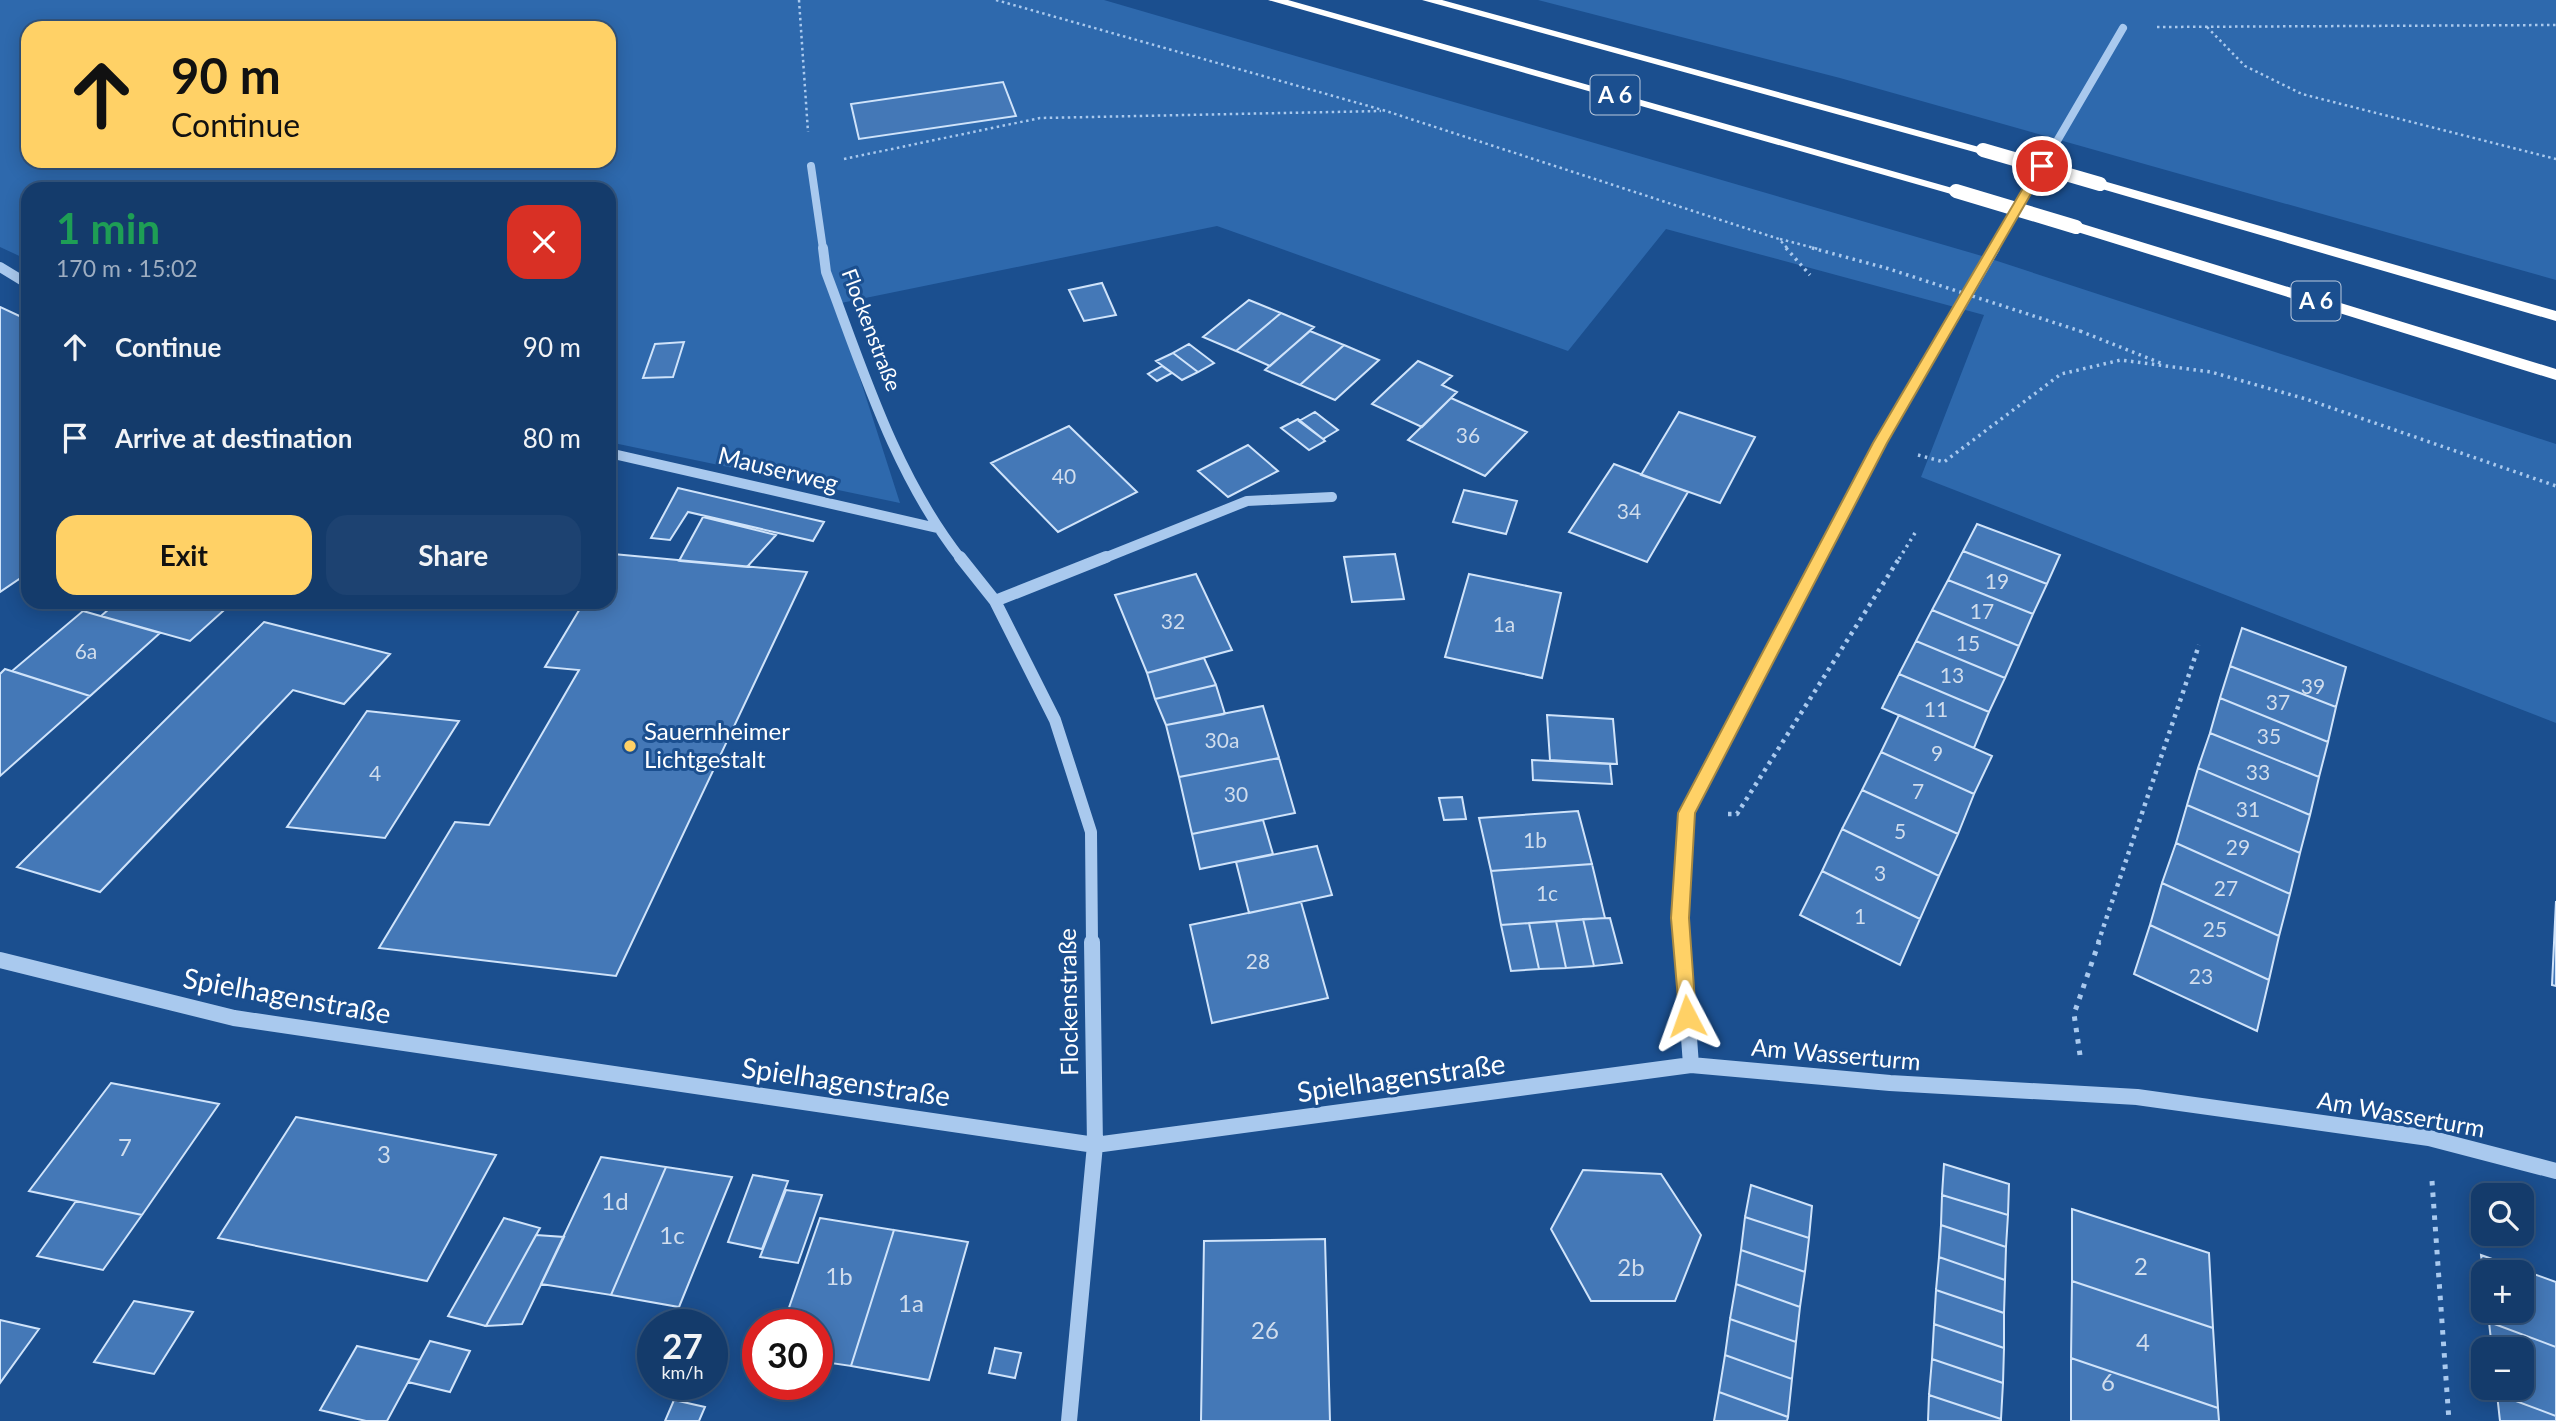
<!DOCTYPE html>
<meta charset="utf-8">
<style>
:root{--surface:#143b6b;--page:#1d4271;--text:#f1f3f6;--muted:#9dadc1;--line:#33557e;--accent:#ffd166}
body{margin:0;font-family:Lato,sans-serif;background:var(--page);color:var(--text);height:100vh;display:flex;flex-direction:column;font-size:26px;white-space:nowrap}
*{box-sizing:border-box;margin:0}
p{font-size:23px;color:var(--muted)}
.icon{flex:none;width:38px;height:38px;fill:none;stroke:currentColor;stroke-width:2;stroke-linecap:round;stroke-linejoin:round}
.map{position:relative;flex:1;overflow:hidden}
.panel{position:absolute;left:21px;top:182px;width:595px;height:427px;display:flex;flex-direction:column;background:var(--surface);border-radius:21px;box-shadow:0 4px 18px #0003,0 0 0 2px var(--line)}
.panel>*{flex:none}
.guide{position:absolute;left:21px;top:21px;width:595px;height:147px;border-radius:21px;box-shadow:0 4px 18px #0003,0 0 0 2px var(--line);background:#ffd166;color:#111;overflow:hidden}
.controls{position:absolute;left:2471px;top:1183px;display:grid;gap:14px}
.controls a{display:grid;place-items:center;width:63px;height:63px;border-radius:14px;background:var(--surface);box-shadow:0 4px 18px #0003,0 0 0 2px var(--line);font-size:35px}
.speed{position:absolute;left:637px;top:1309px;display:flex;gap:14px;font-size:35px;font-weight:700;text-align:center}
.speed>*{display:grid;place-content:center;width:91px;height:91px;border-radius:50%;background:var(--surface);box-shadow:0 4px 18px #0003,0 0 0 2px var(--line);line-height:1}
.speed small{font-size:18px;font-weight:400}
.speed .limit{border:10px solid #d22;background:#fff;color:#111}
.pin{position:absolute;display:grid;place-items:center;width:60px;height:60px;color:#fff;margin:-30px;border:4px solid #fff;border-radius:50%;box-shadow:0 2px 7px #0007}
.me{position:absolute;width:77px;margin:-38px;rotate:356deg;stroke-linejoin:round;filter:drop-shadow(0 0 5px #0008)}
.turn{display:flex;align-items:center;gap:24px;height:147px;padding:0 35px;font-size:32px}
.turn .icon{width:91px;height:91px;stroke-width:2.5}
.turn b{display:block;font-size:49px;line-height:60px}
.round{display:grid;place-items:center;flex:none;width:74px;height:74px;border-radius:21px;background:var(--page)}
.summary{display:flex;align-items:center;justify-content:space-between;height:119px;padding:0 35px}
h1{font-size:42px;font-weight:700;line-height:52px;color:#1e9e55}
.cta{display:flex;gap:14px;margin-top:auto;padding:14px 35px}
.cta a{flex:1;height:80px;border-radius:21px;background:var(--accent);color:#111;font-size:28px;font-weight:700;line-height:80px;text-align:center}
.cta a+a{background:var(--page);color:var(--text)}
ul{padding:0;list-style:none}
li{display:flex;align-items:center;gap:21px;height:91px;padding:0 35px}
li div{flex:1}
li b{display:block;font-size:26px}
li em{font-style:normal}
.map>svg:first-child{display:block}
.green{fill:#2e69ad;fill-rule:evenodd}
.building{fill:#4478b7;stroke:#cfe3fa;stroke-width:2}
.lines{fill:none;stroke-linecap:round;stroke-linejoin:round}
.path-far3{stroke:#a9c9ee;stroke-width:2.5;stroke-dasharray:2.5 3.5;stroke-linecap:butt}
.path-far2{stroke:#a9c9ee;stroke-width:3.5;stroke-dasharray:2.5 4.5;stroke-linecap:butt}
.path-far1{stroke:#a9c9ee;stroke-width:4.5;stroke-dasharray:3.5 5;stroke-linecap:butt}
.path{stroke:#a9c9ee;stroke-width:5;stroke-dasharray:4.5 7;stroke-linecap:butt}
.minor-far3{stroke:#a9c9ee;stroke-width:8}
.minor-far2{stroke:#a9c9ee;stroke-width:10}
.minor-far1{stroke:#a9c9ee;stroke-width:12}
.minor{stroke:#a9c9ee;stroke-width:16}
.highway{fill:#fff;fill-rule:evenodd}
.path-bridge{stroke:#a9c9ee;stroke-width:3.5;stroke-dasharray:2.5 4.5;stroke-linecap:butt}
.highway-bridge{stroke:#fff;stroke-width:14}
.route{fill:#ffd166;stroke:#a68842;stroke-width:2}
.poi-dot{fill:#ffd166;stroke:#1b4f8f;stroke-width:2.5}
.labels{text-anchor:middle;stroke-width:6;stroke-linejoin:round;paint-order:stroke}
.far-street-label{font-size:21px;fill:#fff;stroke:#1b4f8f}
.number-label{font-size:21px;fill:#d0dded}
.shield{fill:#1b4f8f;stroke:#bbcadd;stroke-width:2}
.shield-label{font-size:23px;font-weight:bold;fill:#fff}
.street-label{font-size:24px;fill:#fff;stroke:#1b4f8f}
.poi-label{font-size:24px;fill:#fff;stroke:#1b4f8f;text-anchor:start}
.near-number-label{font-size:24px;fill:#d0dded}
.near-street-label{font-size:28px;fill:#fff;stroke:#1b4f8f}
</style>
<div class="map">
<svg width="2556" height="1421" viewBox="0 0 2556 1421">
<rect width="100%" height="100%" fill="#1b4f8f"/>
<path class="green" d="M0 0H1104L1982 256 2556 444V723L1921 477 1984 315 1666 229 1568 351 1217 226 836 304 900 503 609 442V189H28V260L0 247ZM28 28H609V161H28Z
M1538 0H2556V280L1840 78Z"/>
<path class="building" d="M1003 82 1016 116 859 139 851 104Z
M1102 283 1116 315 1084 321 1069 290Z
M1249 300 1281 313 1236 351 1203 337Z
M0 307 28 320V573L0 592Z
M1281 313 1314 327 1270 366 1236 351Z
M1310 331 1344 345 1300 385 1265 370Z
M684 342 673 377 643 378 655 344Z
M1189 344 1214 363 1198 372 1173 353Z
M1344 345 1379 360 1335 400 1300 385Z
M1173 353 1198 372 1182 380 1156 361Z
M1418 361 1452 376 1442 385 1457 392 1422 427 1372 404Z
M1162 366 1172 373 1157 381 1148 374Z
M1451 398 1527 432 1485 476 1408 440Z
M1315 412 1338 430 1323 439 1299 421Z
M1679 412 1755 437 1720 503 1641 475Z
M1298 419 1323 439 1325 441 1309 450 1281 428Z
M1069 426 1137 492 1058 532 991 463Z
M1248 445 1278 471 1228 497 1198 471Z
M1614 464 1688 492 1647 562 1569 532Z
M678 488 824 522 813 541 688 512 670 540 651 538Z
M1464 490 1517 501 1506 534 1453 522Z
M703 517 776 535 747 567 679 561Z
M1977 524 2060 555 2047 584 1963 551Z
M1963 551 2047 584 2033 614 1948 580Z
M613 554 807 572 616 976 379 948 455 822 489 825 579 670 545 667 584 602H609V561Z
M1395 554 1404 599 1352 602 1344 557Z
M1196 574 1232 650 1147 673 1115 595Z
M1469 574 1561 593 1542 678 1445 657Z
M1948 580 2033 614 2019 646 1932 610Z
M117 602H233L190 641 101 616Z
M1932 610 2019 646 2005 678 1916 641Z
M83 611 160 633 90 696 12 671Z
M264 622 390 654 344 704 293 690 100 892 17 867Z
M2242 628 2346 667 2336 707 2230 666Z
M1916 641 2005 678 1989 712 1899 674Z
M1204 658 1216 685 1155 699 1147 673Z
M2230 666 2336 707 2328 742 2220 698Z
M5 669 90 696 0 776V674Z
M1899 674 1989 712 1974 748 1882 708Z
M1216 685 1225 714 1166 725 1155 699Z
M2220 698 2328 742 2319 777 2210 733Z
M1263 706 1279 758 1179 777 1166 725Z
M367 711 459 721 385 838 287 827Z
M1547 715 1613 719 1617 764 1550 760Z
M1899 715 1992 756 1974 794 1881 752Z
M2210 733 2319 777 2310 815 2198 768Z
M1881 752 1974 794 1958 834 1862 790Z
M1279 758 1295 813 1192 834 1179 777Z
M1532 760 1610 764 1612 784 1533 780Z
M2198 768 2310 815 2300 853 2187 805Z
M1862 790 1958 834 1939 876 1842 829Z
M1462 797 1466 819 1444 820 1439 798Z
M2187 805 2300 853 2290 894 2176 843Z
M1578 811 1592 864 1491 871 1479 818Z
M1263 820 1273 854 1200 869 1192 834Z
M1842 829 1939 876 1920 919 1822 871Z
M2176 843 2290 894 2279 936 2162 883Z
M1317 846 1332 895 1249 913 1236 862Z
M1592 864 1605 918 1501 925 1491 871Z
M1822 871 1920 919 1900 965 1800 915Z
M2162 883 2279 936 2269 980 2150 925Z
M2556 901V986L2552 985Z
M1301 902 1328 998 1212 1023 1190 925Z
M1610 918 1622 963 1594 966 1583 919Z
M1583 919 1594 966 1566 968 1556 921Z
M1556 921 1566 968 1539 969 1529 923Z
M1529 923 1539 969 1511 971 1501 925Z
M2150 925 2269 980 2257 1031 2134 974Z
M111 1083 219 1104 142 1215 29 1191Z
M296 1117 496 1155 427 1281 218 1238Z
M601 1157 666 1167 611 1295 541 1284Z
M1944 1164 2009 1184 2008 1215 1942 1195Z
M666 1167 732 1177 679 1307 611 1295Z
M1583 1170 1661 1174 1701 1235 1675 1301H1591L1551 1229Z
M753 1175 788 1181 762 1249 728 1242Z
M1751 1185 1812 1206 1809 1238 1745 1217Z
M786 1190 822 1195 798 1263 760 1257Z
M1942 1195 2008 1215 2006 1247 1941 1225Z
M76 1201 142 1215 103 1270 37 1256Z
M2072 1209 2209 1253 2213 1328 2072 1281Z
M1745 1217 1809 1238 1805 1272 1741 1250Z
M504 1218 540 1228 486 1326 448 1316Z
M820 1218 894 1230 851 1366 817 1361V1325H783Z
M1941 1225 2006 1247 2005 1280 1939 1257Z
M894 1230 968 1242 929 1380 851 1366Z
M536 1235 564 1237 522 1324 486 1326Z
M1325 1239 1330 1421H1201L1204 1241Z
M1741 1250 1805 1272 1800 1307 1736 1284Z
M2481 1255 2556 1282V1347L2489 1322 2488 1311H2522V1272H2483Z
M1939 1257 2005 1280 2004 1313 1936 1290Z
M2072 1281 2213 1328 2218 1408 2071 1358Z
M1736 1284 1800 1307 1796 1342 1730 1319Z
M1936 1290 2004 1313V1348L1934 1324Z
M134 1301 193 1312 154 1374 94 1362Z
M1730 1319 1796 1342 1792 1379 1725 1355Z
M0 1320 39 1329 0 1383Z
M2489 1322 2556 1347V1416L2497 1394V1388H2522V1349H2492Z
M1934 1324 2004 1348 2003 1383 1932 1359Z
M430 1341 470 1351 450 1392 408 1382Z
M357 1346 420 1360 387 1421H366L320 1410Z
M995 1348 1021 1353 1015 1378 989 1373Z
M1725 1355 1792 1379 1788 1417 1719 1392Z
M2071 1358 2218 1408 2219 1421H2071Z
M1932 1359 2003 1383 2001 1419 1929 1395Z
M1719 1392 1788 1417 1787 1421H1714Z
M2497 1394 2556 1416V1421H2500Z
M1929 1395 2001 1419V1421H1928Z
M674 1400 705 1407 699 1421H665Z"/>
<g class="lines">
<path class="path-far3" d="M799 0 808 132
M996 0 1386 111 1779 239 1788 249
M2157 27 2556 25
M2207 27 2245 66 2302 94 2556 159
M844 159 1040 118 1381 111
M1780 239 1818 249"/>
<path class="path-far2" d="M1786 248 1810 275
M1812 248 1886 268
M2080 331 2163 364
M1918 455 1944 462 2061 374 2121 360 2211 372 2306 399 2556 486
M1899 559 1915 533"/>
<path class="path-far1" d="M1728 814H1737L1900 557
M2098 943 2199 645"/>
<path class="path" d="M2080 1055 2074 1014 2099 942
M2432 1181 2449 1421"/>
<path class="minor-far3" d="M811 166 823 249
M1994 249 2123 28"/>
<path class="minor-far2" d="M823 248 826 272C863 370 895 475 961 559
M0 267 28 284
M609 453 937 528
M1102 559 1247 501 1332 497
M1820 559 1880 444 1995 248"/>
<path class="minor-far1" d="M960 557 995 601 1055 720 1091 832 1092 943
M995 601 1106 557
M1682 943 1680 918 1687 813 1821 557"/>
<path class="minor" d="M1682 942 1691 1065
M0 960 234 1018 1095 1145 1691 1065 1890 1083 2137 1097 2429 1138 2556 1171
M1069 1421 1095 1145 1092 942"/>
<path class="highway" d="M1268 0H1288L1963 191 1961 194H1951Z
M1422 0H1442L1990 150 1978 153Z
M2100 180 2556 311V321L2095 187 2093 184Z
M2076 222 2556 369V380L2071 230 2068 227Z"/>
<path class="path-bridge" d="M1886 268 2080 331"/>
<path class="highway-bridge" d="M1983 150 2100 184
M1956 191 2076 227"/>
</g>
<path class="route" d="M2042 163 2047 166 1887 443 1695 813 1689 918 1696 1016 1694 1022 1687 1025 1680 1022 1671 918 1678 813 1873 443 2036 166Z"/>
<circle class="poi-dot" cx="630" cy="746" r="7"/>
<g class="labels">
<g class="far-street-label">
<text transform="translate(871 330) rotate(69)" y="7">Flockenstraße</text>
</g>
<g class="number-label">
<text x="1468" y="443">36</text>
<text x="1064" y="484">40</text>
<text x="1629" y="519">34</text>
<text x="1997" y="589">19</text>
<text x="1982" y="619">17</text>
<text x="1173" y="629">32</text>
<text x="1504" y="632">1a</text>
<text x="1968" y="651">15</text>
<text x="86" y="659">6a</text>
<text x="1952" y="683">13</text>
<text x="2313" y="694">39</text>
<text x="2278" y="710">37</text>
<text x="1936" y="717">11</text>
<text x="2269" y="744">35</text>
<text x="1222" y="748">30a</text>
<text x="1937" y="761">9</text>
<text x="2258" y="780">33</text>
<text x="375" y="781">4</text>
<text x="1918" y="799">7</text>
<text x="1236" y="802">30</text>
<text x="2248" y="817">31</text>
<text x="1900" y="839">5</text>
<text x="1535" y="848">1b</text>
<text x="2238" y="855">29</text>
<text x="1880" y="881">3</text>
<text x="2226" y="896">27</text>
<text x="1547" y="901">1c</text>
<text x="1860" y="924">1</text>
<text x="2215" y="937">25</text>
<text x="1258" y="969">28</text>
<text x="2201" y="984">23</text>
</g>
<g class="shield">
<rect x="1590.5" y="75.5" width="49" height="39" rx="5"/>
<rect x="2291.5" y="281.5" width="49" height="39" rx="5"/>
</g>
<g class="shield-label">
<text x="1615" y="103">A 6</text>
<text x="2316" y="309">A 6</text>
</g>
<g class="street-label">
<text transform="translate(778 470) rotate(14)" y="8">Mauserweg</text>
<text transform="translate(1069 1002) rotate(-91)" y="8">Flockenstraße</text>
<text transform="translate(1836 1055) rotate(5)" y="8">Am Wasserturm</text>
<text transform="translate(2401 1115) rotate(10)" y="8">Am Wasserturm</text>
</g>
<g class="poi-label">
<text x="644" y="740">Sauernheimer<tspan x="644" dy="28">Lichtgestalt</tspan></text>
</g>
<g class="near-number-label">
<text x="125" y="1156">7</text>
<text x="384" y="1163">3</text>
<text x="615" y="1210">1d</text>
<text x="672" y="1244">1c</text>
<text x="2141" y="1275">2</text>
<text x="1631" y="1276">2b</text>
<text x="839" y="1285">1b</text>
<text x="911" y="1312">1a</text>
<text x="1265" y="1339">26</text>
<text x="2143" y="1351">4</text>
<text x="2108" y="1391">6</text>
</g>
<g class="near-street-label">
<text transform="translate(287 996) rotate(10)" y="10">Spielhagenstraße</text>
<text transform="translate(1401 1078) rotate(-8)" y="10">Spielhagenstraße</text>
<text transform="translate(846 1082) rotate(8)" y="10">Spielhagenstraße</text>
</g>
</g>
</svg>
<div class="controls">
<a><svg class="icon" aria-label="search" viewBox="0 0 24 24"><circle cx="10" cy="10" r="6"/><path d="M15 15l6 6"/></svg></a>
<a>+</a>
<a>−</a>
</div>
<div class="speed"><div>27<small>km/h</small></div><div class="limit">30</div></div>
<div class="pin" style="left:2042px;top:166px;background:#d93025"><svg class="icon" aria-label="arrive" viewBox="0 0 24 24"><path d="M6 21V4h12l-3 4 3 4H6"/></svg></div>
<svg class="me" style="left:1687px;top:1016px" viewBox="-20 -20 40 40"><path d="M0-17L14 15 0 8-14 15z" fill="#ffd166" stroke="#fff" stroke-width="4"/></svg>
<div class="guide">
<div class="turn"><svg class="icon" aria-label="ahead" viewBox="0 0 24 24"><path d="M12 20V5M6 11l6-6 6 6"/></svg><div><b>90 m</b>Continue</div></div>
</div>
<section class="panel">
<div class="summary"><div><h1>1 min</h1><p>170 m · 15:02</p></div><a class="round" style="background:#d93025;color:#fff"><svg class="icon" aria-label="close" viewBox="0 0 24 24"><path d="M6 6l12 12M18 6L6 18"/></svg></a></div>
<ul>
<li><svg class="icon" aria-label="ahead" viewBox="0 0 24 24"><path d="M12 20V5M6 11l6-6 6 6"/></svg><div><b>Continue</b></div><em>90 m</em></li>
<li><svg class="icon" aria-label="arrive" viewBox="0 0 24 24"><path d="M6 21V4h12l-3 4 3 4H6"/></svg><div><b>Arrive at destination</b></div><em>80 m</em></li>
</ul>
<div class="cta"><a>Exit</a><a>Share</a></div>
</section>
</div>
